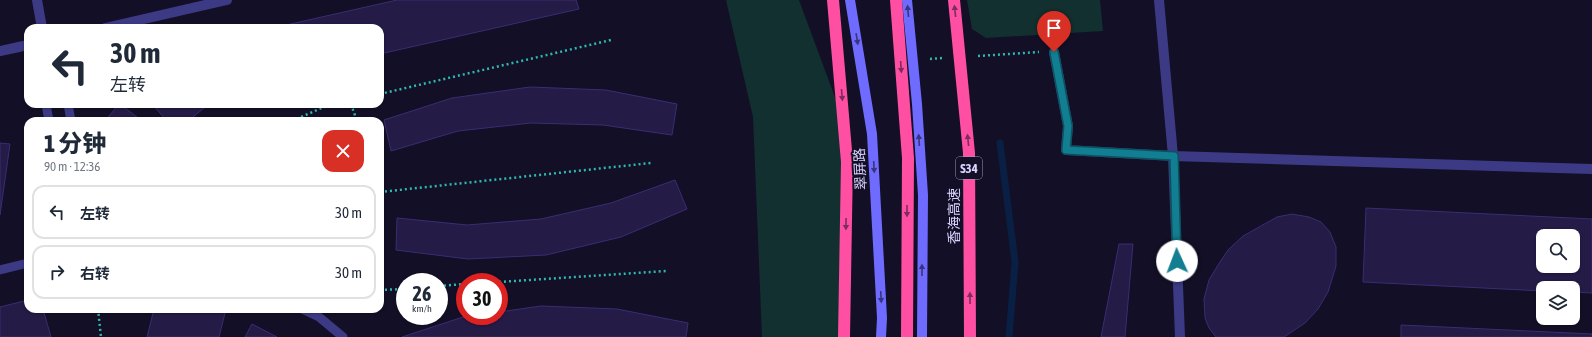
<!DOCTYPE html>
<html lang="zh">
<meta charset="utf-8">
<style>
:root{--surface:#fff;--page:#f2f2f3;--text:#1f2937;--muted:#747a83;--line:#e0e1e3}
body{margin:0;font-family:"Asap Condensed","Noto Sans SC",sans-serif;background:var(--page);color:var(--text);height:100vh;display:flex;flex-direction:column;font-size:15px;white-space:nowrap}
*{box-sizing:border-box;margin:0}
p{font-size:13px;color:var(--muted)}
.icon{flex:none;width:22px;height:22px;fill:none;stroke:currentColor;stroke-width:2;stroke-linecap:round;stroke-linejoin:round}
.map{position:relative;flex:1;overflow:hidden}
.sheet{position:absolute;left:24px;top:117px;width:360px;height:196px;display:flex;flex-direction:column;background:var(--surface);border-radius:12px;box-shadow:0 1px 3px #0004}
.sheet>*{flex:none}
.hud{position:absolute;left:24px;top:24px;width:360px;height:84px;border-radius:12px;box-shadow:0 1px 3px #0004;background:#fff;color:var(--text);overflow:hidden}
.fabs{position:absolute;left:1536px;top:229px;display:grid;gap:8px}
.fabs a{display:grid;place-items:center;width:44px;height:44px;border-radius:8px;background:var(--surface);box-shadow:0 1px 3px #0004;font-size:20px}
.speed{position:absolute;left:396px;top:273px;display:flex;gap:8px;font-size:20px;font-weight:700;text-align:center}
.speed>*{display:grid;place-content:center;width:52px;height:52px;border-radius:50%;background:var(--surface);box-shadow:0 1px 3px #0004;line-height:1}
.speed small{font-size:10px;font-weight:400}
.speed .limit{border:6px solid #d22;background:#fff;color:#111}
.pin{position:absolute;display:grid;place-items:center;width:34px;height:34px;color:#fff;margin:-41px -17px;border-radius:50% 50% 50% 0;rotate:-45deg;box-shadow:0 0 4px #0007}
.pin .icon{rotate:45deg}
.me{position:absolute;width:44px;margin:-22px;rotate:358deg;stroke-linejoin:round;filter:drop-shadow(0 0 3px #0008)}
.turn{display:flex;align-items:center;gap:14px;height:84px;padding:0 20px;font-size:18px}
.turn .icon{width:52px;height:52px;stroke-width:2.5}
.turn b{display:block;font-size:28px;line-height:34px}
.round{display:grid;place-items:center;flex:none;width:42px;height:42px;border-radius:12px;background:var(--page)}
.summary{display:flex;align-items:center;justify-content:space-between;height:68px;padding:0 20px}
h1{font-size:24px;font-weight:800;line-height:30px}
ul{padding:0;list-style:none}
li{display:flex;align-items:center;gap:12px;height:54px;margin:0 8px 6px;padding:0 12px;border:2px solid var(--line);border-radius:12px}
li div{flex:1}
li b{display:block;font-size:15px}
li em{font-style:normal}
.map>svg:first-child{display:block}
.green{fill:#12302f}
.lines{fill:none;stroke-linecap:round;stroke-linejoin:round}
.stream{stroke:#0a1f44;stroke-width:7}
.building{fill:#241b47;stroke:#3b2d73;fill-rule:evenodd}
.path{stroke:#2fb8b0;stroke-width:2.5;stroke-dasharray:2 3;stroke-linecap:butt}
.lane{stroke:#3d3a85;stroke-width:9}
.street{stroke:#3d3a85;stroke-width:10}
.secondary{stroke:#6f6bff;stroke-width:10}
.highway{stroke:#ff4fa3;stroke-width:12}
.highway-bridge{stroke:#ff4fa3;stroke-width:12}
.oneway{fill:#38347d}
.oneway2{fill:#7d2c5e}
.route-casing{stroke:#0b525e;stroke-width:10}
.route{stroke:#117e91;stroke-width:7}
.labels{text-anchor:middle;stroke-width:4;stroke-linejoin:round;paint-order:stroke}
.shield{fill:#130f26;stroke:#9e99be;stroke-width:1}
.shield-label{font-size:13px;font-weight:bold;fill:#d9d4ff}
.street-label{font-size:14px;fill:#d9d4ff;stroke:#130f26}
</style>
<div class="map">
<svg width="1592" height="337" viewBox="0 0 1592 337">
<rect width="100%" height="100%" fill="#130f26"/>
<path class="green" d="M726 0H799L849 135 845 337H762L753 117Z
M967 0H1100L1103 31 986 38 972 29Z"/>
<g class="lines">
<path class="stream" d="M1000 143 1015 262 1009 337"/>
</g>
<path class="building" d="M397 0H576L579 9 380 54V28H273Z
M530 87 606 90 677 104 672 135 603 125 531 123 458 131 391 151 384 120 452 98Z
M119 104H120L142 121H105Z
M152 104H209L188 121H167Z
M0 143 10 144 0 215Z
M675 180 687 209 621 237 546 255 468 259 396 250 397 218 467 225 541 219 611 203Z
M1366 208 1592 219V293L1573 292V288H1543V291L1363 282ZM1543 236H1573V266H1543Z
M1292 214 1309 217 1321 222 1330 232 1336 247V266L1328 292 1318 309 1305 323 1284 337H1216L1209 328 1205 318 1204 299 1209 280 1218 265 1228 250 1243 236 1277 217Z
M1119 244H1133L1125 337H1101Z
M28 300V309H43L51 337H0V307Z
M541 306 617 309 688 323 686 337H402L463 317 499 316V312Z
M154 309H209L225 313 219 337H147Z
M252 324 277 337H245Z
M1401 325 1592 334V337H1401Z"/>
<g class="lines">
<path class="path" d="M978 56 1039 52
M930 59 943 58
M380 94 611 40
M351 104 357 121
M292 121 324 107 336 104
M380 185 382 191
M380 192 651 163
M499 282 666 271
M439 286 465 284
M380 290 405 289
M98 309 101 337"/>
<path class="lane" d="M46 104 49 121
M68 104 71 121
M0 270 28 263
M302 309 319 317 343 337"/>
<path class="street" d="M37 0 42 28
M1159 0 1173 156 1180 337
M105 28 227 0
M0 51 28 45
M1054 52 1068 126 1066 150 1173 156 1592 169"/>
<path class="secondary" d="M850 0 872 134 882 318 881 337
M907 0 917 104 923 195 922 337"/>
<path class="highway" d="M833 0 847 162 844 337
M954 0 969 153 970 337"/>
<path class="highway-bridge" d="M896 0 908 158 907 337"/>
</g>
<defs><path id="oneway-solid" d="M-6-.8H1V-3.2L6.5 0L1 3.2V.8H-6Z"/></defs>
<g class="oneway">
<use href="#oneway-solid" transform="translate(908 11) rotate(-95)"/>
<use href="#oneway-solid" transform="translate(857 39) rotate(81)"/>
<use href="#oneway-solid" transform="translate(919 140) rotate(-94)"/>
<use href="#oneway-solid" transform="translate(874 167) rotate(87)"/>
<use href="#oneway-solid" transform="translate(922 270) rotate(-90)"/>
<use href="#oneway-solid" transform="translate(881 297) rotate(87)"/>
</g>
<g class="oneway2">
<use href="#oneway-solid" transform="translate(955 11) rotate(-96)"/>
<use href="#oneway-solid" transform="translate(901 67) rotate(86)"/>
<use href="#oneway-solid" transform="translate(842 95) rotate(85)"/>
<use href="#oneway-solid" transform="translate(968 140) rotate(-96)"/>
<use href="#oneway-solid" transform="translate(907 211) rotate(90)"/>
<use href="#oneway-solid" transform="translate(846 224) rotate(91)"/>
<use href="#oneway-solid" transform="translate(970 298) rotate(-90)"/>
</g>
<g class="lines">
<g class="route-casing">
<path id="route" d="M1054 52 1068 126 1066 150 1174 156 1177 261"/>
</g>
<use href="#route" class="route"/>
</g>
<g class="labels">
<rect class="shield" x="956" y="157" width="26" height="22" rx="3"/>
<g class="shield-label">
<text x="969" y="173">S34</text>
</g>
<g class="street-label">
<text transform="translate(860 169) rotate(-93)" y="5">翠屏路</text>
<text transform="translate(954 216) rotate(-90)" y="5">香海高速</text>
</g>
</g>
</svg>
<div class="fabs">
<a><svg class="icon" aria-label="search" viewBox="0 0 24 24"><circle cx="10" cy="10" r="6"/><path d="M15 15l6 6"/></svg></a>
<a><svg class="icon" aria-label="layers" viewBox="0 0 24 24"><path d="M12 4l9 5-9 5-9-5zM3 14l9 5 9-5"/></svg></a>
</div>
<div class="speed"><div>26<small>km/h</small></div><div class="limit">30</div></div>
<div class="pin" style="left:1054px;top:52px;background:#d93025"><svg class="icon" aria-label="arrive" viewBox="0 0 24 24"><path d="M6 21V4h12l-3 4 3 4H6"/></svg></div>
<svg class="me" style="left:1177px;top:261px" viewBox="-20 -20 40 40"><circle r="19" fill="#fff"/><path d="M0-13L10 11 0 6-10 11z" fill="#117e91"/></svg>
<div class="hud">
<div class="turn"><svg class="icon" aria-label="left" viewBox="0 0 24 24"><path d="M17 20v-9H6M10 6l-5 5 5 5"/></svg><div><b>30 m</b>左转</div></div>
</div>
<section class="sheet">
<div class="summary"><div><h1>1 分钟</h1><p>90 m · 12:36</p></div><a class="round" style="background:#d93025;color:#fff"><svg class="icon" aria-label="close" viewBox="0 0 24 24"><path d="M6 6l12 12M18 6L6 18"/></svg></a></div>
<ul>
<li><svg class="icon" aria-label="left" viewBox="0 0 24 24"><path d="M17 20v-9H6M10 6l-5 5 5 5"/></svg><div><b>左转</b></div><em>30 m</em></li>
<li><svg class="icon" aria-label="right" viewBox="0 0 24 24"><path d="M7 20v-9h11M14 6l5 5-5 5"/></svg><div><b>右转</b></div><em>30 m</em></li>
</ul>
</section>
</div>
